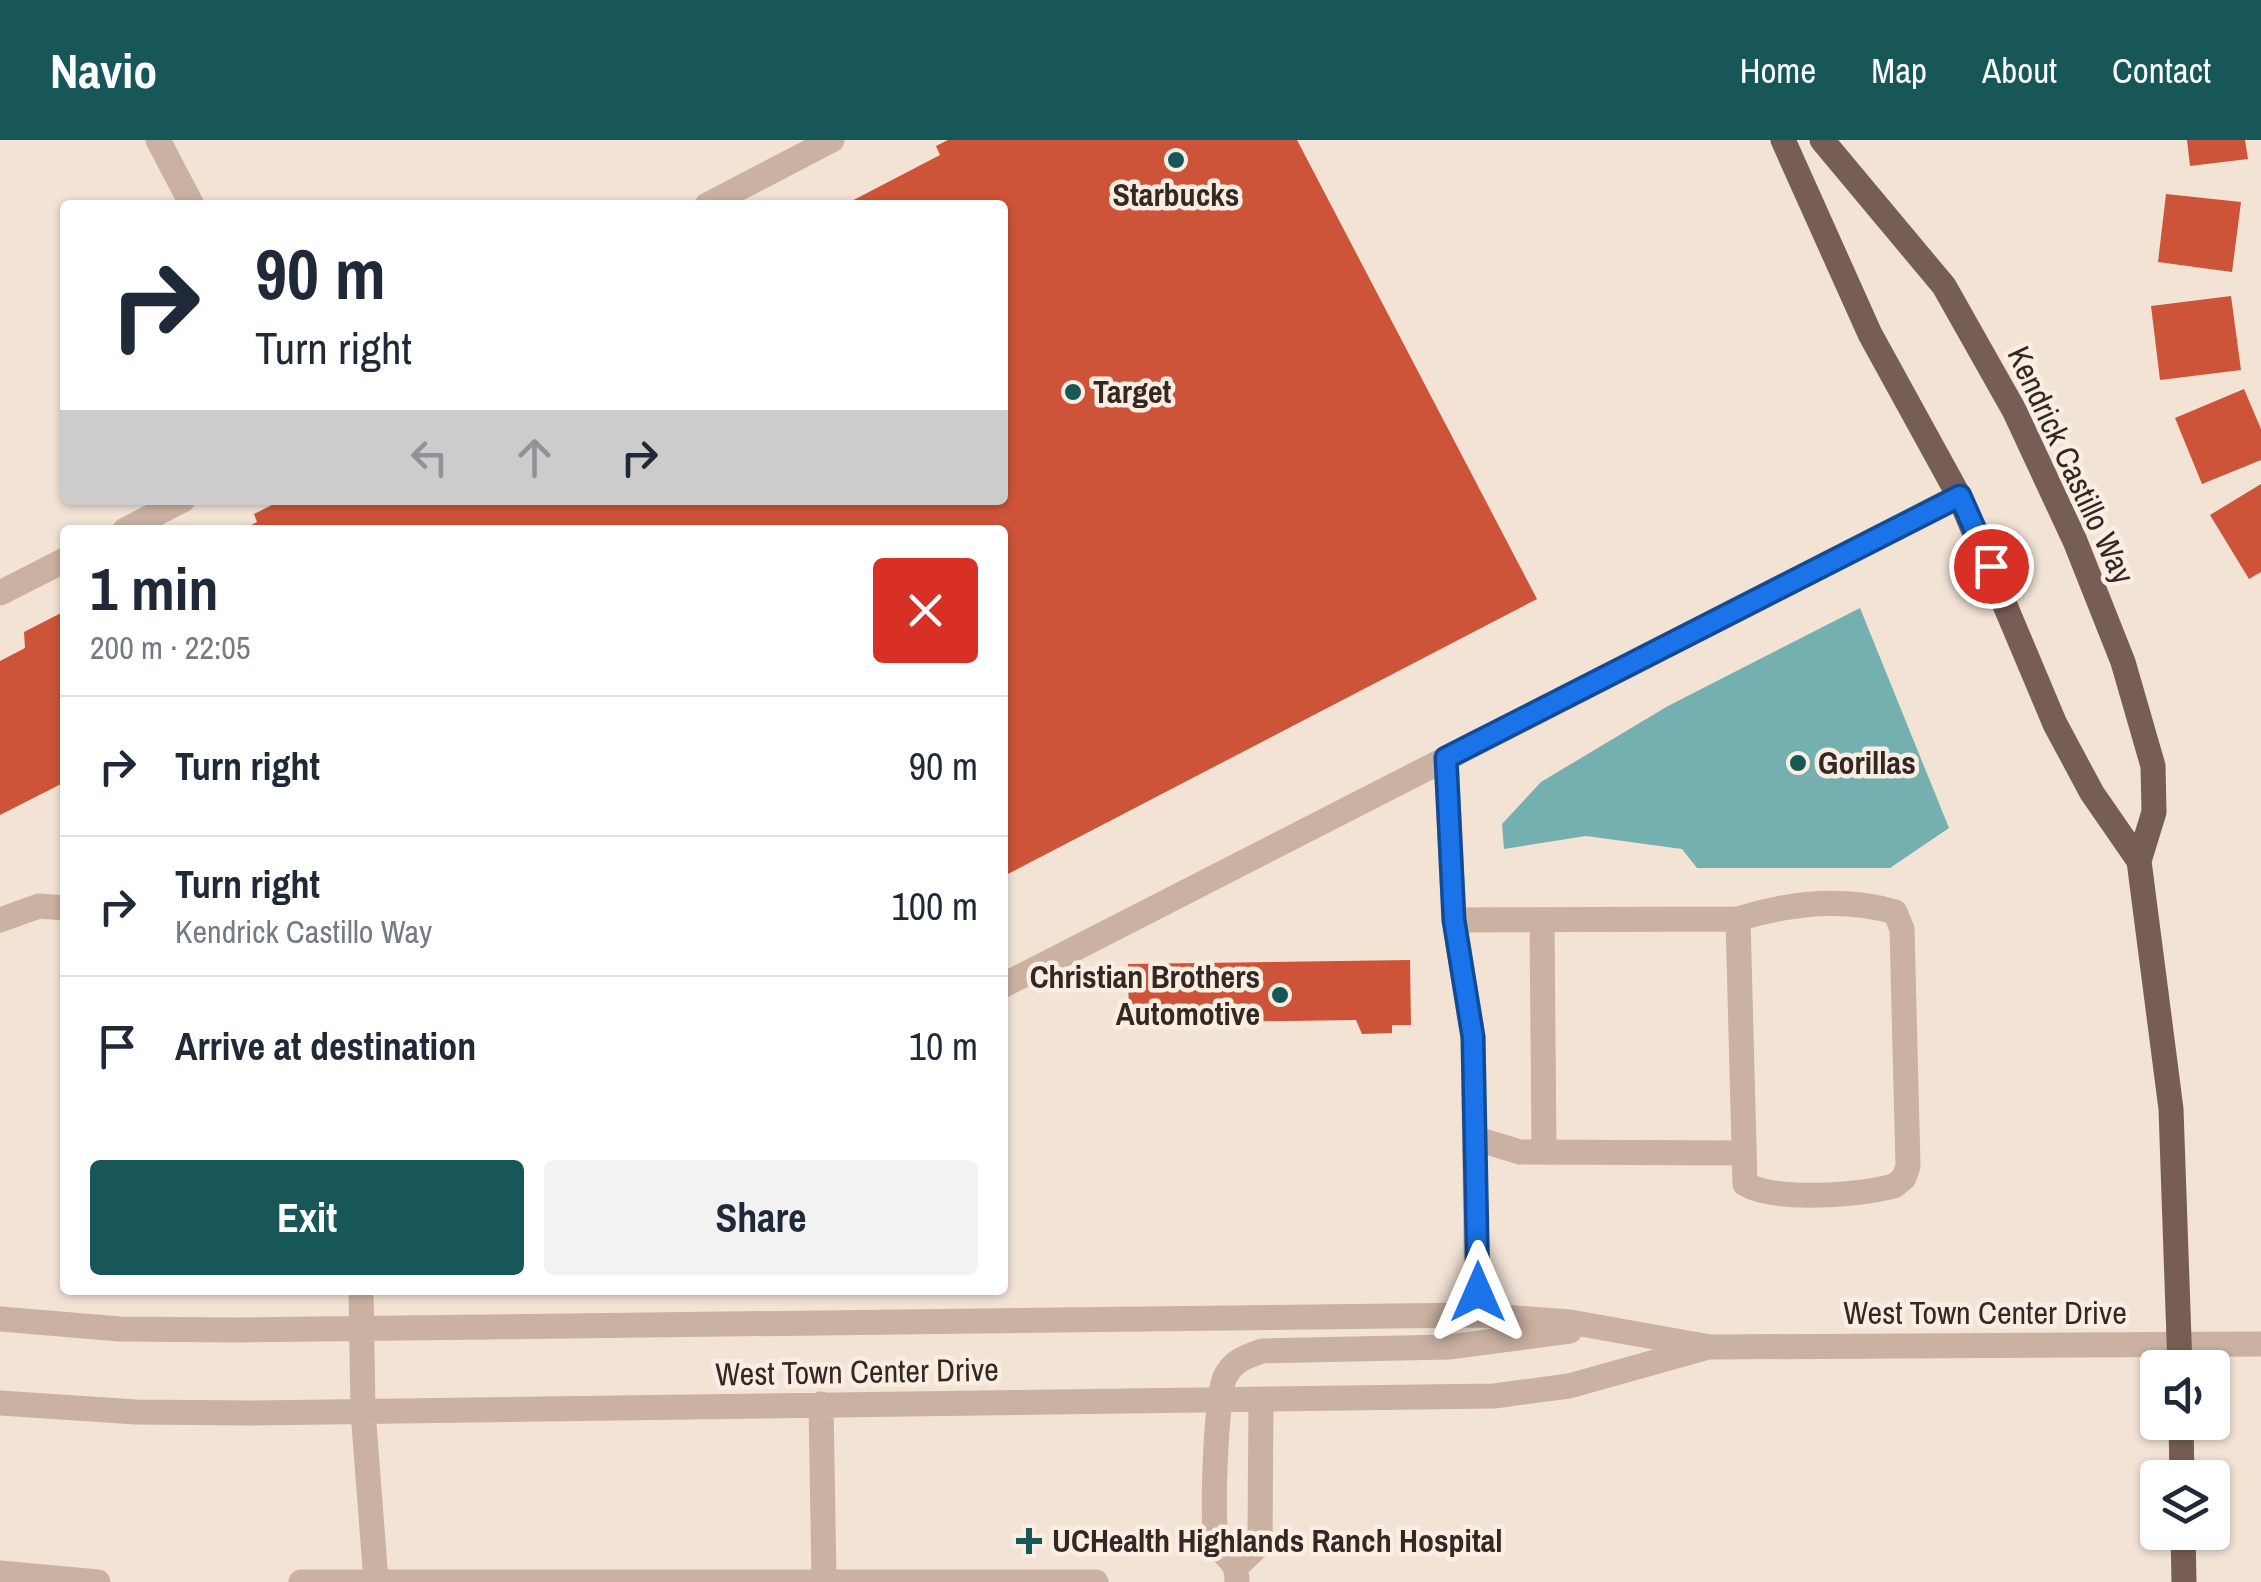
<!DOCTYPE html>
<meta charset="utf-8">
<style>
:root{--surface:#fff;--page:#f2f2f3;--text:#1f2937;--muted:#747a83;--line:#e0e1e3;--accent:#185757}
body{margin:0;font-family:"Archivo Narrow",sans-serif;background:var(--page);color:var(--text);height:100vh;display:flex;flex-direction:column;font-size:38px;white-space:nowrap}
*{box-sizing:border-box;margin:0}
p{font-size:32px;color:var(--muted)}
.icon{flex:none;width:55px;height:55px;fill:none;stroke:currentColor;stroke-width:2;stroke-linecap:round;stroke-linejoin:round}
.map{position:relative;flex:1;overflow:hidden}
.panel{position:absolute;left:60px;top:385px;width:948px;height:770px;display:flex;flex-direction:column;background:var(--surface);border-radius:10px;box-shadow:0 2px 8px #0004}
.panel>*{flex:none}
.guide{position:absolute;left:60px;top:60px;width:948px;height:305px;border-radius:10px;box-shadow:0 2px 8px #0004;background:#fff;color:var(--text);overflow:hidden}
.controls{position:absolute;left:2140px;top:1210px;display:grid;gap:20px}
.controls a{display:grid;place-items:center;width:90px;height:90px;border-radius:10px;background:var(--surface);box-shadow:0 2px 8px #0004;font-size:50px}
.pin{position:absolute;display:grid;place-items:center;width:85px;height:85px;color:#fff;margin:-42px;border:5px solid #fff;border-radius:50%;box-shadow:0 2px 10px #0007}
.me{position:absolute;width:110px;margin:-55px;rotate:0deg;stroke-linejoin:round;filter:drop-shadow(0 0 8px #0008)}
.turn{display:flex;align-items:center;gap:35px;height:210px;padding:0 30px;font-size:45px}
.turn .icon{width:130px;height:130px;stroke-width:2.5}
.turn b{display:block;font-size:70px;line-height:85px}
.lanes{display:flex;align-items:center;height:95px;padding:0 30px;background:#0003;justify-content:center;gap:50px;direction:ltr}
.lanes .off{opacity:.35}
.round{display:grid;place-items:center;flex:none;width:105px;height:105px;border-radius:10px;background:var(--page)}
.head{display:flex;align-items:center;justify-content:space-between;height:170px;padding:0 30px}
h1{font-size:60px;font-weight:700;line-height:75px}
.primary-button{display:flex;gap:20px;margin-top:auto;padding:20px 30px}
.primary-button a{flex:1;height:115px;border-radius:10px;background:var(--accent);color:#fff;font-size:40px;font-weight:700;line-height:115px;text-align:center}
.primary-button a+a{background:var(--page);color:var(--text)}
ul{padding:0;list-style:none}
li{display:flex;align-items:center;gap:30px;height:140px;padding:0 30px;border-top:2px solid var(--line)}
li div{flex:1}
li b{display:block;font-size:38px}
li em{font-style:normal}
header{display:flex;align-items:center;gap:60px;box-sizing:border-box;height:140px;padding:0 50px;background:var(--accent);color:#fff}
header strong{font-size:48px}
nav{display:flex;gap:55px;margin-inline-start:auto;font-size:35px}
.map>svg:first-child{display:block}
.water{fill:#73b0af}
.building{fill:#cd5438}
.lines{fill:none;stroke-linecap:round;stroke-linejoin:round}
.minor{stroke:#cab1a1;stroke-width:25}
.major{stroke:#775e54;stroke-width:25}
.route-casing{stroke:#114b97;stroke-width:25}
.route{stroke:#1a73e8;stroke-width:18}
.poi-dot{fill:#185757;stroke:#faede2;stroke-width:4}
.labels{text-anchor:middle;stroke-width:9;stroke-linejoin:round;paint-order:stroke}
.poi-label{font-size:32px;font-weight:bold;fill:#342824;stroke:#faede2;text-anchor:start}
.street-label{font-size:32px;fill:#342824;stroke:#faede2}
</style>
<header>
<strong>Navio</strong>
<nav><a>Home</a><a>Map</a><a>About</a><a>Contact</a></nav>
</header>
<div class="map">
<svg width="2261" height="1442" viewBox="0 0 2261 1442">
<rect width="100%" height="100%" fill="#f2e3d5"/>
<path class="water" d="M1860 468 1949 688 1890 728H1697L1682 709 1586 696 1504 709 1502 684 1541 642 1668 566Z"/>
<path class="building" d="M948 0H1297L1537 459 1002 737V390H242L257 382 254 374 282 360H1002V65H844L940 15 936 6Z
M2187 0H2245L2248 19 2190 26Z
M2166 54 2241 62 2232 132 2158 122Z
M2231 156 2241 230 2160 240 2151 166Z
M2244 249 2261 289V320L2202 344 2175 278Z
M2261 344V432L2249 439 2210 375Z
M65 471V642L0 675V521L25 508 24 492Z
M1410 820 1411 885H1392V893L1362 894 1356 880 1129 883 1128 824Z"/>
<g class="lines">
<path class="minor" d="M158 0 192 65
M707 65 832 0
M125 390 183 360
M0 453 65 420
M1446 618 1454 780 1473 897 1477 1175
M0 780 39 766 65 768
M1454 780 1738 779C1789 763 1843 757 1895 772L1902 789 1908 1026 1904 1038 1894 1046C1859 1055 1776 1062 1745 1044L1738 779
M1542 780 1544 1012
M1002 846 1959 356
M1477 999 1520 1012 1741 1013
M361 1150 363 1271 376 1441
M0 1179 120 1189 235 1190 1477 1175 1570 1182 1710 1207 2261 1204
M0 1263 136 1272 253 1273 1494 1256 1569 1246 1705 1208
M821 1264 824 1439
M1237 1426 1260 1404 1261 1260
M0 1433 98 1442
M301 1442H1096
M1237 1442C1237 1416 1224 1421 1217 1402 1211 1382 1216 1255 1225 1237 1233 1221 1245 1217 1262 1211L1449 1207 1570 1191"/>
<path class="major" d="M1783 0 1870 194 1959 356 2055 584 2092 653 2139 721 2171 969 2180 1228
M1822 0 1944 146 2014 270 2075 401 2123 522 2153 626 2154 672 2139 721
M2181 1282 2182 1338
M2183 1392 2184 1442"/>
</g>
<g class="lines">
<g class="route-casing">
<path id="route" d="M1478 1152 1473 897 1454 780 1446 618 1960 356 1991 426"/>
</g>
<use href="#route" class="route"/>
</g>
<g class="poi-dot">
<circle cx="1176" cy="20" r="10"/>
<circle cx="1073" cy="252" r="10"/>
<circle cx="1798" cy="623" r="10"/>
<circle cx="1280" cy="855" r="10"/>
<path d="M1024 1386h10v10h10v10h-10v10h-10v-10h-10v-10h10z"/>
</g>
<g class="labels">
<g class="poi-label">
<text x="1176" y="66" text-anchor="middle">Starbucks</text>
<text x="1093" y="263">Target</text>
<text x="1818" y="634">Gorillas</text>
<text x="1260" y="848" text-anchor="end">Christian Brothers<tspan x="1260" dy="37">Automotive</tspan></text>
<text x="1052" y="1412">UCHealth Highlands Ranch Hospital</text>
</g>
<g class="street-label">
<text transform="translate(2071 325) rotate(65)" y="11">Kendrick Castillo Way</text>
<text x="1985" y="1184">West Town Center Drive</text>
<text transform="translate(857 1232) rotate(-1)" y="11">West Town Center Drive</text>
</g>
</g>
</svg>
<div class="controls">
<a><svg class="icon" aria-label="sound" viewBox="0 0 24 24"><path d="M4 9h4l5-4v14l-5-4H4zM17 9q2 3 0 6"/></svg></a>
<a><svg class="icon" aria-label="layers" viewBox="0 0 24 24"><path d="M12 4l9 5-9 5-9-5zM3 14l9 5 9-5"/></svg></a>
</div>
<div class="pin" style="left:1991px;top:426px;background:#d93025"><svg class="icon" aria-label="arrive" viewBox="0 0 24 24"><path d="M6 21V4h12l-3 4 3 4H6"/></svg></div>
<svg class="me" style="left:1478px;top:1152px" viewBox="-20 -20 40 40"><path d="M0-17L14 15 0 8-14 15z" fill="#1a73e8" stroke="#fff" stroke-width="4"/></svg>
<div class="guide">
<div class="turn"><svg class="icon" aria-label="right" viewBox="0 0 24 24"><path d="M7 20v-9h11M14 6l5 5-5 5"/></svg><div><b>90 m</b>Turn right</div></div>
<div class="lanes"><svg class="icon off" aria-label="left" viewBox="0 0 24 24"><path d="M17 20v-9H6M10 6l-5 5 5 5"/></svg><svg class="icon off" aria-label="ahead" viewBox="0 0 24 24"><path d="M12 20V5M6 11l6-6 6 6"/></svg><svg class="icon" aria-label="right" viewBox="0 0 24 24"><path d="M7 20v-9h11M14 6l5 5-5 5"/></svg></div>
</div>
<section class="panel">
<div class="head"><div><h1>1 min</h1><p>200 m · 22:05</p></div><a class="round" style="background:#d93025;color:#fff"><svg class="icon" aria-label="close" viewBox="0 0 24 24"><path d="M6 6l12 12M18 6L6 18"/></svg></a></div>
<ul>
<li><svg class="icon" aria-label="right" viewBox="0 0 24 24"><path d="M7 20v-9h11M14 6l5 5-5 5"/></svg><div><b>Turn right</b></div><em>90 m</em></li>
<li><svg class="icon" aria-label="right" viewBox="0 0 24 24"><path d="M7 20v-9h11M14 6l5 5-5 5"/></svg><div><b>Turn right</b><p>Kendrick Castillo Way</p></div><em>100 m</em></li>
<li><svg class="icon" aria-label="arrive" viewBox="0 0 24 24"><path d="M6 21V4h12l-3 4 3 4H6"/></svg><div><b>Arrive at destination</b></div><em>10 m</em></li>
</ul>
<div class="primary-button"><a>Exit</a><a>Share</a></div>
</section>
</div>
